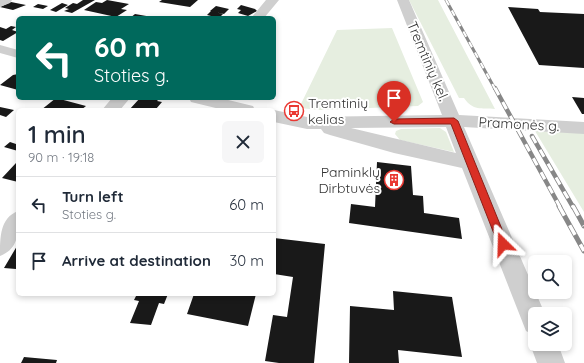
<!DOCTYPE html>
<meta charset="utf-8">
<style>
:root{--surface:#fff;--page:#f6f6f7;--text:#1f2937;--muted:#747a83;--line:#e0e1e3}
body{margin:0;font-family:Quicksand,sans-serif;background:var(--page);color:var(--text);height:100vh;display:flex;flex-direction:column;font-size:15px;white-space:nowrap}
*{box-sizing:border-box;margin:0}
p{font-size:13px;color:var(--muted)}
.icon{flex:none;width:22px;height:22px;fill:none;stroke:currentColor;stroke-width:2;stroke-linecap:round;stroke-linejoin:round}
.map{position:relative;flex:1;overflow:hidden}
.panel{position:absolute;left:16px;top:108px;width:260px;height:188px;display:flex;flex-direction:column;background:var(--surface);border-radius:6px;box-shadow:0 2px 6px #0003}
.panel>*{flex:none}
.hud{position:absolute;left:16px;top:16px;width:260px;height:84px;border-radius:6px;box-shadow:0 2px 6px #0003;background:#00695c;color:#fff;overflow:hidden}
.buttons{position:absolute;left:528px;top:255px;display:grid;gap:8px}
.buttons a{display:grid;place-items:center;width:44px;height:44px;border-radius:6px;background:var(--surface);box-shadow:0 2px 6px #0003;font-size:20px}
.pin{position:absolute;display:grid;place-items:center;width:34px;height:34px;color:#fff;margin:-41px -17px;border-radius:50% 50% 50% 0;rotate:-45deg;box-shadow:0 0 4px #0007}
.pin .icon{rotate:45deg}
.me{position:absolute;width:44px;margin:-22px;rotate:338deg;stroke-linejoin:round;filter:drop-shadow(0 0 3px #0008)}
.turn{display:flex;align-items:center;gap:14px;height:84px;padding:0 12px;font-size:18px}
.turn .icon{width:52px;height:52px;stroke-width:2.5}
.turn b{display:block;font-size:28px;line-height:34px}
.round{display:grid;place-items:center;flex:none;width:42px;height:42px;border-radius:6px;background:var(--page)}
.overview{display:flex;align-items:center;justify-content:space-between;height:68px;padding:0 12px}
h1{font-size:24px;font-weight:600;line-height:30px}
ul{padding:0;list-style:none}
li{display:flex;align-items:center;gap:12px;height:56px;padding:0 12px;border-top:1px solid var(--line)}
li div{flex:1}
li b{display:block;font-size:15px}
li em{font-style:normal}
.map>svg:first-child{display:block}
.green{fill:#e6eee0}
.building{fill:#191919}
.lines{fill:none;stroke-linecap:round;stroke-linejoin:round}
.street{fill:#cfcfcf;fill-rule:evenodd}
.rail-far2-casing{stroke:#878787;stroke-width:3}
.rail-far1-casing{stroke:#878787;stroke-width:4.5}
.rail-casing{stroke:#878787;stroke-width:5}
.rail-far2{stroke:#fff;stroke-width:2;stroke-dasharray:6;stroke-linecap:butt}
.rail-far1{stroke:#fff;stroke-width:3;stroke-dasharray:8;stroke-linecap:butt}
.rail{stroke:#fff;stroke-width:3.5;stroke-dasharray:11;stroke-linecap:butt}
.route{fill:#d93025;stroke:#8d1f18}
.labels{text-anchor:middle;stroke-width:4;stroke-linejoin:round;paint-order:stroke}
.street-label{font-size:14px;fill:#323232;stroke:#fff}
.poi-label{font-size:14px;fill:#323232;stroke:#fff;text-anchor:start}
</style>
<div class="map">
<svg width="584" height="363" viewBox="0 0 584 363">
<rect width="100%" height="100%" fill="#fff"/>
<path class="green" d="M409 0H438L495 109C481 108 473 111 464 98H459Z
M392 28 423 102 418 106 321 110 299 108 337 30Z
M440 128 446 132 454 152 400 140 395 134 396 131 401 129Z
M535 131 584 133V212Z"/>
<path class="building" d="M83 0H95L72 13 64 11 69 9 65 8 73 3 77 4Z
M107 0 129 4 121 9 127 10 116 17 84 10 96 2 102 3Z
M162 0H198L190 7 159 2Z
M11 2 26 5 13 10 0 7Z
M62 3 68 5 56 12 50 10Z
M38 4 48 6 43 9 33 7Z
M241 5 255 9 257 11 248 16 238 13 241 10 237 9Z
M216 6 229 9 224 14 210 11Z
M508 7 538 9 540 12 584 14V68L539 65Z
M211 11 223 14 219 18 207 15Z
M135 14 152 17V18H130Z
M11 26 16 27 12 30 18 32 3 41 0 40V27L6 29Z
M18 74V90L0 85 13 75Z
M572 97 584 98V114H582Z
M56 98 86 106 81 110H41Z
M140 98H154L159 99 157 101 162 102 156 109 129 110Z
M0 107 14 110 6 117 0 115Z
M10 142 16 144 18 142V151L4 147Z
M377 162 411 166 413 195 423 196 424 213 459 218 462 239 349 223 351 204 375 207Z
M16 163H18V182L2 178Z
M274 238 325 244 314 363H279L265 361 273 315 287 317 293 277 274 274Z
M17 246H18V272H16V269L4 268Z
M393 291 452 297 462 357 398 350 399 363H349L350 306 394 310Z
M137 294H168L164 304 159 303 151 325 130 323 139 301 134 300Z
M194 294H256L248 326 187 314Z
M24 357 57 360 56 363H21Z"/>
<g class="lines">
<path class="street" d="M0 0H12L10 3 0 7Z
M266 0H279L264 18H251Z
M397 0H409L459 115 584 122V134L464 127 545 314H535V344H558L565 363H537L530 344 534 335 526 331 462 168 394 153 330 135 324 133 321 129H307L274 122V110L307 117 442 115ZM446 127 456 153 351 128Z
M0 45 18 50V58L0 53Z
M112 98H130L120 110H102Z
M189 98H220L253 106 255 110H224L191 102Z
M18 211C18 229 21 248 0 256 0 237 0 218 18 211Z"/>
<g class="rail-far2-casing">
<path id="rail-far2" d="M446 0 495 89"/>
</g>
<g class="rail-far1-casing">
<path id="rail-far1" d="M495 88 560 207
M532 136 573 207"/>
</g>
<g class="rail-casing">
<path id="rail" d="M559 206 584 251
M573 206 584 226"/>
</g>
<use href="#rail-far2" class="rail-far2"/>
<use href="#rail-far1" class="rail-far1"/>
<use href="#rail" class="rail"/>
</g>
<path class="route" d="M454 118 458 121 508 244 507 247 503 249 500 247 498 244 451 124H394L390 122 394 119Z"/>
<defs>
<g id="bus-ring" transform="scale(1)"><circle r="9.5" fill="#fff" stroke="#ea3832" stroke-width="1.5"/><path d="M-5-6H5V4H4V6H2V4H-2V6H-4V4H-5ZM-3.5-4V0h7V-4ZM-3.5 1.2v1.5H-2V1.2ZM2 1.2v1.5H3.5V1.2Z" fill="#ea3832"/></g>
<g id="building-ring" transform="scale(1)"><circle r="9.5" fill="#fff" stroke="#ea3832" stroke-width="1.5"/><path d="M-4-6H4V6H1V3H-1V6H-4ZM-2.5-4.3h1.7v1.8h-1.7ZM.8-4.3h1.7v1.8H.8ZM-2.5-1h1.7V.8h-1.7ZM.8-1h1.7V.8H.8Z" fill="#ea3832"/></g>
</defs>
<g fill-rule="evenodd">
<use href="#bus-ring" x="294" y="111"/>
<use href="#building-ring" x="394" y="180"/>
</g>
<g class="labels">
<g class="street-label">
<text transform="translate(428 61) rotate(67)" y="5">Tremtinių kel.</text>
<text transform="translate(519 124) rotate(3)" y="5">Pramonės g.</text>
</g>
<g class="poi-label">
<text x="308" y="108">Tremtinių<tspan x="308" dy="16">kelias</tspan></text>
<text x="380" y="177" text-anchor="end">Paminklų<tspan x="380" dy="16">Dirbtuvės</tspan></text>
</g>
</g>
</svg>
<div class="buttons">
<a><svg class="icon" aria-label="search" viewBox="0 0 24 24"><circle cx="10" cy="10" r="6"/><path d="M15 15l6 6"/></svg></a>
<a><svg class="icon" aria-label="layers" viewBox="0 0 24 24"><path d="M12 4l9 5-9 5-9-5zM3 14l9 5 9-5"/></svg></a>
</div>
<div class="pin" style="left:394px;top:122px;background:#d93025"><svg class="icon" aria-label="arrive" viewBox="0 0 24 24"><path d="M6 21V4h12l-3 4 3 4H6"/></svg></div>
<svg class="me" style="left:503px;top:244px" viewBox="-20 -20 40 40"><path d="M0-17L14 15 0 8-14 15z" fill="#d93025" stroke="#fff" stroke-width="4"/></svg>
<div class="hud">
<div class="turn"><svg class="icon" aria-label="left" viewBox="0 0 24 24"><path d="M17 20v-9H6M10 6l-5 5 5 5"/></svg><div><b>60 m</b>Stoties g.</div></div>
</div>
<section class="panel">
<div class="overview"><div><h1>1 min</h1><p>90 m · 19:18</p></div><a class="round"><svg class="icon" aria-label="close" viewBox="0 0 24 24"><path d="M6 6l12 12M18 6L6 18"/></svg></a></div>
<ul>
<li><svg class="icon" aria-label="left" viewBox="0 0 24 24"><path d="M17 20v-9H6M10 6l-5 5 5 5"/></svg><div><b>Turn left</b><p>Stoties g.</p></div><em>60 m</em></li>
<li><svg class="icon" aria-label="arrive" viewBox="0 0 24 24"><path d="M6 21V4h12l-3 4 3 4H6"/></svg><div><b>Arrive at destination</b></div><em>30 m</em></li>
</ul>
</section>
</div>
